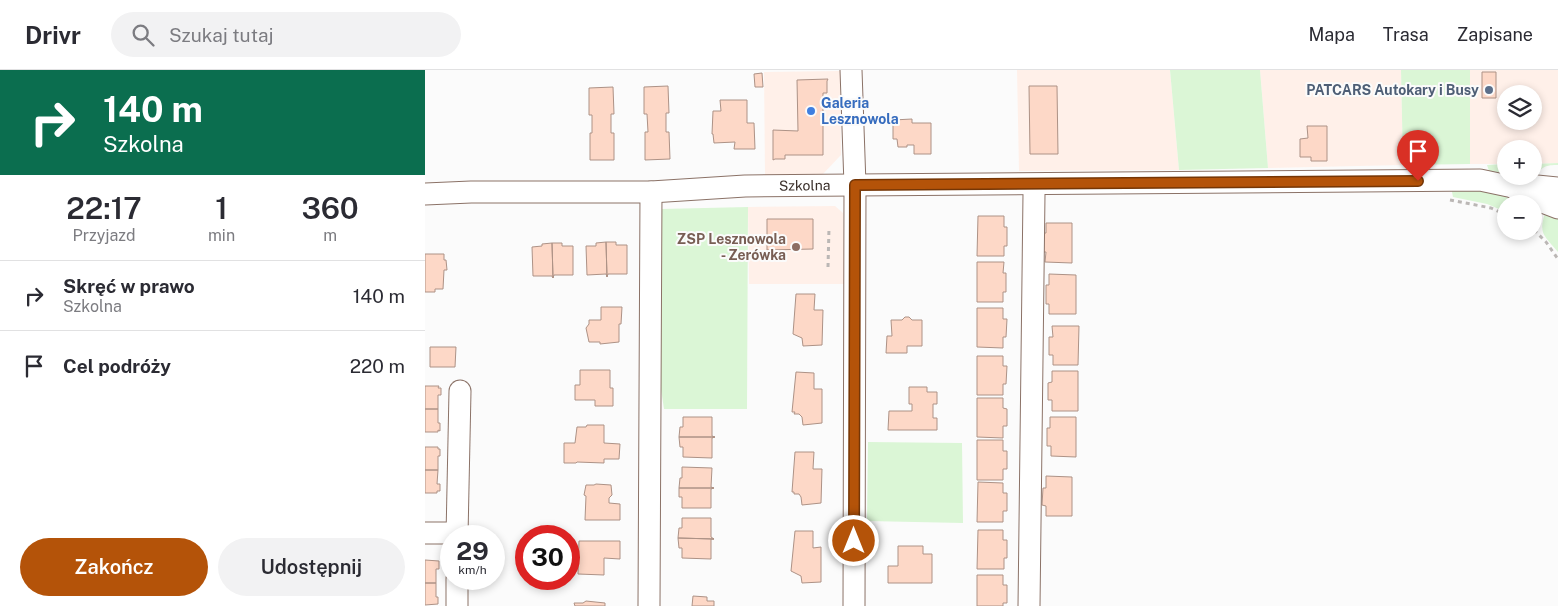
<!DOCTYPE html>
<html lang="pl">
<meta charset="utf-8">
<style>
:root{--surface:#fff;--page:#f2f2f3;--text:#2b2b33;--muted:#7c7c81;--line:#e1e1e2;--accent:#b45309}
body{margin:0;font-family:"Public Sans",sans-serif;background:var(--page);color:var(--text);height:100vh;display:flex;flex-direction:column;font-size:19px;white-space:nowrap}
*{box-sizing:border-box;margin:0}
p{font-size:16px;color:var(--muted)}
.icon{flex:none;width:28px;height:28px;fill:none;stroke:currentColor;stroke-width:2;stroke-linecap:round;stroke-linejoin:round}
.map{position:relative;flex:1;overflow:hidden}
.panel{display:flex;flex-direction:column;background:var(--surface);width:425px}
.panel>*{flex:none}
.banner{background:#0b6e4f;color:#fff;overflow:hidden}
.buttons{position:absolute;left:1072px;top:15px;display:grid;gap:10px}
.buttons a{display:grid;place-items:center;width:45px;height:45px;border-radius:50%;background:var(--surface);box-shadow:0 2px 8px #0003;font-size:25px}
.speed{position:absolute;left:15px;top:455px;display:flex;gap:10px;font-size:25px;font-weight:700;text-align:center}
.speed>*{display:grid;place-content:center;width:65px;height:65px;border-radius:50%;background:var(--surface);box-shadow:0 2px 8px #0003;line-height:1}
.speed small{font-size:12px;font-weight:400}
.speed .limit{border:8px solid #d22;background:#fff;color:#111}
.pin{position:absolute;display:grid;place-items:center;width:42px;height:42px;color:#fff;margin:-51px -21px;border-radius:50% 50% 50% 0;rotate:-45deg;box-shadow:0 0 5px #0007}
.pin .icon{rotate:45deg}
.me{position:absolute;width:55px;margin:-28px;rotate:0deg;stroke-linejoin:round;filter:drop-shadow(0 0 4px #0008)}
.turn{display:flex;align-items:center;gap:18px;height:105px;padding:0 20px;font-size:22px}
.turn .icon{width:65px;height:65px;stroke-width:2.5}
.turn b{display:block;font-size:35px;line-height:42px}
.eta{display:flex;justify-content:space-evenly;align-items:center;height:85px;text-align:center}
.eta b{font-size:30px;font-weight:600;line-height:35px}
.cta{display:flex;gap:10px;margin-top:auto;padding:10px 20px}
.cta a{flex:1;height:58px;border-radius:30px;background:var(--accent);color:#fff;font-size:20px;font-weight:600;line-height:58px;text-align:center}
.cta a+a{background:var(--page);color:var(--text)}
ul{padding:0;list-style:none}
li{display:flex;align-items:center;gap:15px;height:70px;padding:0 20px;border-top:1px solid var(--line)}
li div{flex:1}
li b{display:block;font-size:19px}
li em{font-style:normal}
header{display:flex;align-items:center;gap:30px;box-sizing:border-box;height:70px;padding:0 25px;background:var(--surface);border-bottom:1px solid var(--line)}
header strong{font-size:24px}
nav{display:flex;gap:28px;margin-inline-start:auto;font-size:18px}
.search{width:350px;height:45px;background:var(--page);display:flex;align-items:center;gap:12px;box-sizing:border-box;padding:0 18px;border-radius:28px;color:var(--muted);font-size:19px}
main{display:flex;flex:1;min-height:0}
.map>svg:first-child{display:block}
.built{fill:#fff0e9;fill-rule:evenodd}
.green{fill:#dbf6d6}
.building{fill:#fdd8c7;stroke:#ad9286}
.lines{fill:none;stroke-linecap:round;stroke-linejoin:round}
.minor-casing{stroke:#8b7267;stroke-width:23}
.path{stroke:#bbb7b5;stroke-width:3;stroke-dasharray:4 4;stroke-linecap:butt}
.minor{stroke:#fff;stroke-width:21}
.route-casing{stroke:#753606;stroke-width:12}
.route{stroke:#b45309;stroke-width:9}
.service-dot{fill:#5c6f8a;stroke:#fbfbfb;stroke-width:2}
.shop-dot{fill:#3f7fe0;stroke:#fbfbfb;stroke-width:2}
.education-dot{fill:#8d6e63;stroke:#fbfbfb;stroke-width:2}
.labels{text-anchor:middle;stroke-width:4;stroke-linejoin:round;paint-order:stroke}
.service-label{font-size:14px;font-weight:bold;fill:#4e5e75;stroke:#fbfbfb;text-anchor:end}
.shop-label{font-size:14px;font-weight:bold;fill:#366cbe;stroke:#fbfbfb;text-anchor:start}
.street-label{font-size:14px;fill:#3b302b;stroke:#fbfbfb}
.education-label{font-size:14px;font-weight:bold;fill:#785e54;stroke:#fbfbfb;text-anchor:end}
</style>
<header>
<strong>Drivr</strong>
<div class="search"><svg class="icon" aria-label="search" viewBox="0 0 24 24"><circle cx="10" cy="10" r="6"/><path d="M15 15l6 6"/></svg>Szukaj tutaj</div>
<nav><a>Mapa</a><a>Trasa</a><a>Zapisane</a></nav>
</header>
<main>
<section class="panel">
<div class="banner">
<div class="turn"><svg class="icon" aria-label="right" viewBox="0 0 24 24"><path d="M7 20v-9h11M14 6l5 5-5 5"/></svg><div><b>140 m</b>Szkolna</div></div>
</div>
<div class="eta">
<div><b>22:17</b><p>Przyjazd</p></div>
<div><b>1</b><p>min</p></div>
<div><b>360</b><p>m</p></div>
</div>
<ul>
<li><svg class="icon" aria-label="right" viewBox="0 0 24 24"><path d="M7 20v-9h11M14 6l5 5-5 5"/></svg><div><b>Skręć w prawo</b><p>Szkolna</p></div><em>140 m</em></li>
<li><svg class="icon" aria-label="arrive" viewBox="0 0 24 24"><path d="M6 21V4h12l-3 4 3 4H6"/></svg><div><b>Cel podróży</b></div><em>220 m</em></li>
</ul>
<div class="cta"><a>Zakończ</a><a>Udostępnij</a></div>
</section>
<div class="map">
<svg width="1133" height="536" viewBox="0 0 1133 536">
<rect width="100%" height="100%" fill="#fbfbfb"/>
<path class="built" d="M592 0H745L754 100 594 101Z
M835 0H976L978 95 843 98Z
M1045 0H1133V93L1109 94V79H1081V94H1045ZM1081 24H1109V51H1081Z
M415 1 416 85 397 105H340L339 2Z
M410 136 418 143 419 214H324L323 137Z"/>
<path class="green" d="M745 0H835L843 98 754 100Z
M976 0H1045V94L978 95Z
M1133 93V95C1122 95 1114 96 1112 109L1109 106V94Z
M1081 94V103L1064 101 1062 95Z
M1026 117C1053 118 1076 125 1102 134H1081V142L1062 134 1028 127Z
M323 137 322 339H239L234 306 236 139Z
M1121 140 1133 148V182C1118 164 1113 164 1121 140Z
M443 372 537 373 538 453 442 451Z"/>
<path class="building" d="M1057 2H1071V28H1057Z
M337 3 338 17H330L329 4Z
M403 9 402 11V23H398V85H360V89H350L348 90V60L373 61 372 10Z
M243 16 244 43H241V62H244L245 89 220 90V62H223L222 44H219V17Z
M604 16H632L633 84H605Z
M188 17 189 44H186V63H189V90H165V63H167V45H164V18Z
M295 30H322V53H329L330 79H309L310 72 289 73 288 64H287L288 41H296Z
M487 49V53H506V84H489V75H482V77H473L472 69H468V50Z
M882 56H902V91H886V87H875V69L883 68Z
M553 146H579V157H582V176H579V186H552Z
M342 149H388V179L342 180Z
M621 153H647V193L620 192 621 182H617V163H621Z
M181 172H191V175H202V204H183L182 207Z
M181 172 182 207 181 204 162 205 161 176H171V173Z
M127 173 128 208 127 206H108L107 177 117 176V174Z
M127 173H137V176H148V205H129L128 208Z
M0 184H19V190H21L22 200H19L18 219H10V222H0Z
M552 192H579L578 203H581V222H578V232H552Z
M624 204 651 205V244H624V234H621V215H624Z
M371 224H390L389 240H398L397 275 378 276 377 268 368 264Z
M176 237H197L196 254H194V272L175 274V272H164L161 258 164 254V250H176Z
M552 238H578V249H582L581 267H578V278L552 277Z
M480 247H484L487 250H497V276H482V283H461L462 266H467L466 250H477Z
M627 256H654L653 295H628V285H624V267H628Z
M5 277H31L30 297H5Z
M552 286H578V296H582L581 314H578V325H552Z
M155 300H185V318H188V336H170V330H150V315H155Z
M627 301H653V341H627V330H623V313L627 312Z
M371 302 389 303V319H397V353L378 355 377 347 374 344H369L370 342H367Z
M0 316H14L13 318H16V325H13V339H0Z
M484 317H502V322H512V334H508V348H512V360H463L464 341H487V334H484Z
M552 328H578V338L582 339V356H578V368L552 367Z
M0 339H13V353H15V361L13 360V362H0Z
M258 347H287V366L290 367H254L255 357H258Z
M625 347H651V387L626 386V376H622V358H625Z
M162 355H179V373L195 374 194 389H179V393L152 392 151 393H139V373H150L152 357H161Z
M254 367H290L287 368V388L258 387V377H255Z
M552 370H578V381H582V399H578V410H552Z
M0 377H13V379H15V386H13V400H0Z
M370 382H389L388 399H397L396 433 377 435 376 427 374 424H369V422H367Z
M257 397 287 398 286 417 289 418H254L255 408H257Z
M0 400H13L12 414H15V421H12V423H0Z
M621 406 647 407V446H621V436L617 435 618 418H621Z
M553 412 578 413V423H582V441H578V452H552Z
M171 414 186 415 187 425 184 428V433L195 434V450H160L161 426 159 425 161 415H169Z
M254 418H289L286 419V438H257V427H254Z
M257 448H286V467L289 469 253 468 254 458H257Z
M553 460H578V470H582V488H579V499H552Z
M370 461H388V478L396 477V512L377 513 376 506 366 501Z
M253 468 289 469H286V489L257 488V478H254Z
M154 471H195V489L179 488V505L153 504Z
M473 476H498V484H507V513H463V496H473Z
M0 490 14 491V499H11V513H0Z
M552 505H578V515H582V533H578V536H552Z
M0 513H11V527H13V534L0 535Z
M268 526 282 527V531H289V536H267Z
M161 531 180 533V536H150L149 533H158Z"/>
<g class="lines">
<g class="minor-casing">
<g id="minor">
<path d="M426 0 430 115 429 536"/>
<path d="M1088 117 1099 125 1133 138"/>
<path id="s1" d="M0 124 46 122H226L320 116 430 115 1055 110 1088 117 1102 115 1133 118"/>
<path d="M0 463H33"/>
<path d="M32 466 35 321"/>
<path d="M32 536V509"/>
<path d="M224 536 226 122"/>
<path d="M604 536 609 124"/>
</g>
</g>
<path class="path" d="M1025 130 1066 138 1081 145
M1109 160 1121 172 1133 189
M403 197 404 158"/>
<use href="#minor" class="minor"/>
</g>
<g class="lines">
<g class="route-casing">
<path id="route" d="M429 471 430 115 993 111"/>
</g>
<use href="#route" class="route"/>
</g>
<circle class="service-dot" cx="1064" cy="20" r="5"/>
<circle class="shop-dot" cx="386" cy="41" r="5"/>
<circle class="education-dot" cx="371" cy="177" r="5"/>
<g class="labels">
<g class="service-label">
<text x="1054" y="25">PATCARS Autokary i Busy</text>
</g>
<g class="shop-label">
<text x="396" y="38">Galeria<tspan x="396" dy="16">Lesznowola</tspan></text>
</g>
<g class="street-label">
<text dy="5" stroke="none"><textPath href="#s1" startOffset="380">Szkolna</textPath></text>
</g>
<g class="education-label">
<text x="361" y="174">ZSP Lesznowola<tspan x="361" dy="16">- Zerówka</tspan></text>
</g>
</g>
</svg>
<div class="buttons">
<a><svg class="icon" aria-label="layers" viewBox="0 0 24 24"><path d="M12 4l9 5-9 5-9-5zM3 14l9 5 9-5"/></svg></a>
<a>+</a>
<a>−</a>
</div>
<div class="speed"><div>29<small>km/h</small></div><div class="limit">30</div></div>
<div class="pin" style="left:993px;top:111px;background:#d93025"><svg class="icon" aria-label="arrive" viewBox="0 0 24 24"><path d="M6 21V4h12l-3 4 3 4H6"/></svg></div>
<svg class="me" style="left:429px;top:471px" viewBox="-20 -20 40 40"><circle r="17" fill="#b45309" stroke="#fff" stroke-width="3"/><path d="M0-11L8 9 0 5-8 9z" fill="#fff"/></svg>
</div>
</main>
